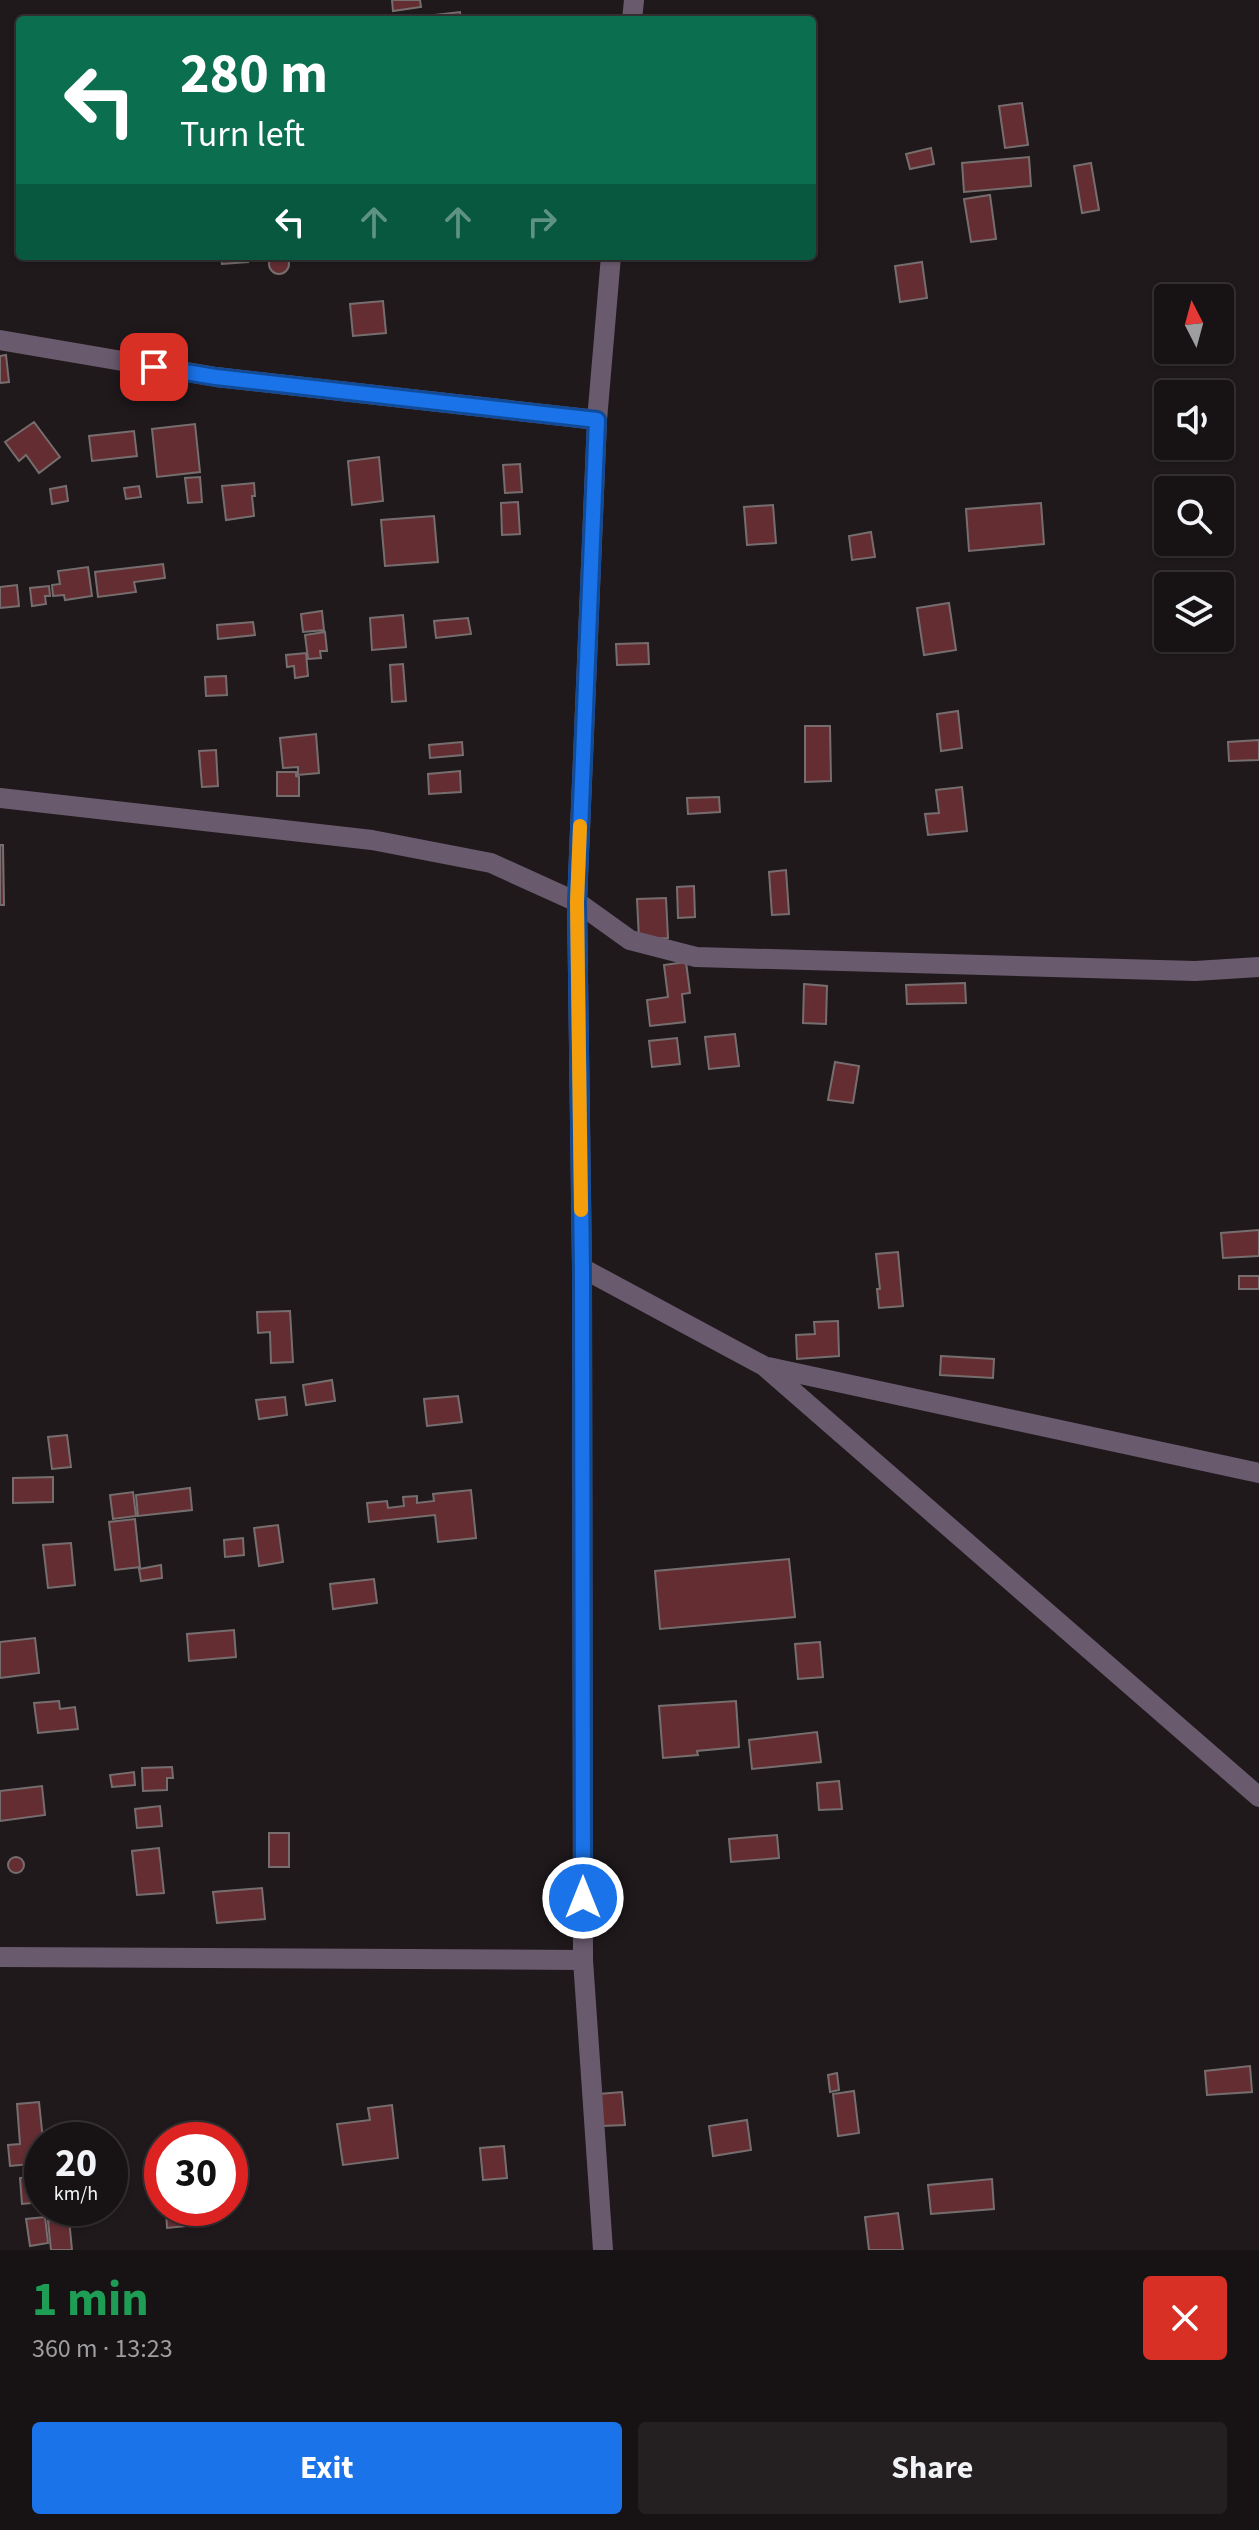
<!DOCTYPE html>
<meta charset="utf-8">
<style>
:root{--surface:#171315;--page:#242022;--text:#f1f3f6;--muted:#9e9ea0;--line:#363234;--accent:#1a73e8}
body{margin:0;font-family:"Source Sans 3",sans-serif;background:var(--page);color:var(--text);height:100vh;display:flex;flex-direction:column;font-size:30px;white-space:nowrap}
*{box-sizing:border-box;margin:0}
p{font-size:26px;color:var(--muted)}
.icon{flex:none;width:44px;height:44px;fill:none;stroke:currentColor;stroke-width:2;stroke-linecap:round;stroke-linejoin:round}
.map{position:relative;height:2250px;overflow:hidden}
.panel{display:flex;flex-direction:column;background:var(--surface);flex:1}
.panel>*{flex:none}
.guide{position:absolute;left:16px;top:16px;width:800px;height:244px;border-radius:8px;box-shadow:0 2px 6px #0004,0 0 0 2px var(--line);background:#0b6e4f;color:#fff;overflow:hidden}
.needle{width:52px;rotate:354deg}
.tools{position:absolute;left:1154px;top:284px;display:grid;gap:16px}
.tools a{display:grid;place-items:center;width:80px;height:80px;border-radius:8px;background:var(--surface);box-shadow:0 2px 6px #0004,0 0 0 2px var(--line);font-size:40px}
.speed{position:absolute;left:24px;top:2122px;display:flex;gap:16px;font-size:40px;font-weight:700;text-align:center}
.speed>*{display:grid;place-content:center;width:104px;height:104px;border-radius:50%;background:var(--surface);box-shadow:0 2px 6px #0004,0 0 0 2px var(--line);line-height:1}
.speed small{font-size:20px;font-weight:400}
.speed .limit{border:12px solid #d22;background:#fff;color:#111}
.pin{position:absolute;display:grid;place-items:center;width:68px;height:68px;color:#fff;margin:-34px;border-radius:16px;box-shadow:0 4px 12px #0006}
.me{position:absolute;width:88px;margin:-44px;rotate:0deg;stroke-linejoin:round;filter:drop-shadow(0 0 6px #0008)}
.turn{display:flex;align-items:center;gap:28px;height:168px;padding:0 32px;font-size:36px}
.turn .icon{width:104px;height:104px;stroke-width:2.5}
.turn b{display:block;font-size:56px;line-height:68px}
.lanes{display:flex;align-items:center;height:76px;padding:0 32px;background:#0003;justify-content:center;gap:40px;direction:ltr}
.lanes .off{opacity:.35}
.round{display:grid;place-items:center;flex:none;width:84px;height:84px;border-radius:8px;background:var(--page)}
.overview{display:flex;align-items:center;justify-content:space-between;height:136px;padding:0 32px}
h1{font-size:48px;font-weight:700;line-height:60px;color:#1e9e55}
.primary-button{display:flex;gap:16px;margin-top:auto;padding:16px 32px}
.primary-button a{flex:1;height:92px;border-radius:8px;background:var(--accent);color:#fff;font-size:32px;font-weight:700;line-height:92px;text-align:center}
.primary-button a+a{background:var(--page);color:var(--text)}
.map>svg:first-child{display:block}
.building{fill:#632d32;stroke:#766e6e;stroke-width:2}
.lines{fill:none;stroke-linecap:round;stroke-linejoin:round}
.street{stroke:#6a5a6e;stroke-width:20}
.route-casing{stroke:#114b97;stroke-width:20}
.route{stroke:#1a73e8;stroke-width:14}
.slow{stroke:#f59e0b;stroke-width:14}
</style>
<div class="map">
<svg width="1259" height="2250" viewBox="0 0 1259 2250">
<rect width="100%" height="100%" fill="#1f191c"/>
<path class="building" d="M392 0H420L421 7 393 11Z
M460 12 461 20H400V19Z
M1022 103 1028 145 1005 148 999 106Z
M931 148 934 164 910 169 906 154Z
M1029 157 1031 186 964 192 962 163Z
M1091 163 1099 210 1082 213 1074 166Z
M990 195 996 239 971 242 964 199Z
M269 264a10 10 0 1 1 20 0a10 10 0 1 1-20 0Z
M221 256H247L248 262 222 264Z
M922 262 927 298 900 302 895 266Z
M383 301 386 333 353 336 350 304Z
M6 355 9 382 0 383V356Z
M34 422 60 457 39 473 26 455 19 461 5 442Z
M195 424 200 472 157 477 152 429Z
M134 431 137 456 92 461 89 436Z
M379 457 383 501 352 505 348 461Z
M520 464 522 492 505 493 503 465Z
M200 477 202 502 188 503 185 478Z
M254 483 255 496H252L254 516 226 520 222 486Z
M66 486 68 501 52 504 50 489Z
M139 486 141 497 126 499 124 488Z
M518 502 520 534 502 535 501 503Z
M1041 503 1044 544 969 551 966 509Z
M773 505 776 543 747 545 744 507Z
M434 516 438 562 385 566 381 520Z
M871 532 875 557 852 560 849 536Z
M163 564 165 578 134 582 136 592 98 597 95 572Z
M88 567 92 596 65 600 64 595 53 596 52 585 60 584 58 571Z
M17 585 19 606 0 608V587Z
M49 586 50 596H45L46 604 32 606 30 588Z
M949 603 956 650 924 655 917 608Z
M322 611 324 630 303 632 301 614Z
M403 615 406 647 372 650 370 618Z
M468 618 471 634 436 638 434 621Z
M253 622 255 635 218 639 217 625Z
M325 632 327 651H320L321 658 308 659 305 635Z
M648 643 649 664 617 665 616 644Z
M306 653 308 676 295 678 294 666 287 667 286 655Z
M403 664 406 701 392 702 390 665Z
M226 676 227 695 206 696 205 677Z
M958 711 962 748 941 751 937 714Z
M805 726H830L831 781 805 782Z
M316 734 319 773 298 775V767L283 768 280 738Z
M1259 740V760L1229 761 1228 742Z
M462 742 463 755 430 758 429 745Z
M216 750 218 786 202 787 199 751Z
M460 771 461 792 429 794 428 774Z
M277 772H296V776L299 777V796H277Z
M962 787 967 831 928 835 925 814 939 813 936 790Z
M719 797 720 812 688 814 687 798Z
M0 845H3L4 905H0Z
M786 870 789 914 772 915 769 872Z
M694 886 695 917 678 918 677 887Z
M666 898 668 938 639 939 637 899Z
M686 962 690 993 682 994 685 1022 650 1026 647 1000 668 997 664 965Z
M965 983 966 1003 907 1004 906 985Z
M804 984 827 986 826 1024 803 1023Z
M735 1034 739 1066 709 1069 705 1037Z
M677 1038 680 1064 652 1067 649 1041Z
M835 1062 859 1066 853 1103 828 1100Z
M1259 1230V1256L1223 1258 1221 1233Z
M898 1252 903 1306 879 1308 877 1289H880L876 1254Z
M1239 1276H1259V1289H1239Z
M290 1311 293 1362 271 1363 270 1332 258 1333 257 1312Z
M838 1321 839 1356 797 1359 796 1335 815 1334 814 1322Z
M941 1356 994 1359 993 1378 940 1375Z
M332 1380 335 1401 306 1405 303 1385Z
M458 1396 462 1422 427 1426 424 1399Z
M285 1397 287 1415 259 1419 256 1400Z
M67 1435 71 1467 52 1469 48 1437Z
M53 1477V1502L13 1503V1478Z
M190 1488 192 1510 138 1516 136 1495Z
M471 1490 476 1538 438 1542 435 1515 369 1522 367 1503 387 1501 388 1508 404 1506 403 1497 417 1496V1503L434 1501 433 1494Z
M133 1492 136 1516 113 1519 110 1495Z
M135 1519 140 1567 115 1570 109 1522Z
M278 1525 283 1562 259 1566 254 1528Z
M243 1538 244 1555 225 1557 224 1540Z
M71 1543 75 1585 48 1588 43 1545Z
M789 1559 795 1617 660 1629 655 1571Z
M161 1565 162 1578 141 1581 139 1569Z
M374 1579 377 1603 333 1609 330 1584Z
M234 1630 236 1657 189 1661 187 1634Z
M35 1638 39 1673 0 1678V1642Z
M820 1642 823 1677 798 1679 795 1644Z
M59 1701 60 1709 75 1707 78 1729 38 1733 34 1703Z
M736 1701 739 1747 697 1751 698 1755 663 1758 659 1706Z
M817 1732 821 1762 752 1769 749 1740Z
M172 1767 173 1778H167V1790L143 1791 142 1768Z
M134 1772 135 1785 112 1787 110 1775Z
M839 1781 842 1809 819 1810 817 1783Z
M42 1786 45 1815 0 1821V1791Z
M160 1806 162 1826 137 1828 135 1809Z
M269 1833H289V1867H269Z
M777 1835 779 1858 731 1862 729 1839Z
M159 1848 164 1893 137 1895 132 1851Z
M8 1865a8 8 0 1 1 16 0a8 8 0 1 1-16 0Z
M262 1888 265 1919 217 1923 213 1892Z
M1250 2066 1252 2092 1207 2095 1205 2071Z
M837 2073 839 2090 830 2092 828 2075Z
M854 2091 859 2133 838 2136 833 2094Z
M622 2092 625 2125 602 2126 599 2094Z
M39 2102 43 2140 42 2163 10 2166 8 2145 20 2144 17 2104Z
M392 2105 398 2158 343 2165 337 2124 370 2120 368 2108Z
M747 2120 751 2150 713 2156 709 2126Z
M504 2146 507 2178 483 2180 480 2148Z
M42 2175V2202L22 2204 20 2178Z
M992 2179 994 2209 931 2214 928 2185Z
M166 2208H195L196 2225 167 2228Z
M898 2213 903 2250H869L865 2217Z
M45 2217 48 2243 30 2246 26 2219Z
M69 2219 72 2250H51L48 2221Z"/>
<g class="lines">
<path class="street" d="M632 20 634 0
M0 340 216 377 597 420
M0 798 372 840 491 863 577 902 630 940 696 957 1195 971 1259 967
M582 1268 764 1366 1259 1797
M768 1367 1259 1473
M0 1957 583 1960
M603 2250 583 1960 582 1268 577 902 597 420 611 256"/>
</g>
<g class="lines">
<g class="route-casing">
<path id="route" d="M154 367 216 377 597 420 577 902 582 1268 583 1898"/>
</g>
<use href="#route" class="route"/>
<path class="slow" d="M580 826 577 902 581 1210"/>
</g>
</svg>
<div class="tools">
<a><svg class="needle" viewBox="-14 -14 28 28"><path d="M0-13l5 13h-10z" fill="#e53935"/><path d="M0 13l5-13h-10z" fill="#9e9ea0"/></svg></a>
<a><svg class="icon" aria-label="sound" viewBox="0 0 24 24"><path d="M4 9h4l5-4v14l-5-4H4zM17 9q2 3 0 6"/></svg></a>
<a><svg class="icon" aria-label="search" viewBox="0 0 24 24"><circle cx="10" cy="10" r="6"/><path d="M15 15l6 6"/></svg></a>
<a><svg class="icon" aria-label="layers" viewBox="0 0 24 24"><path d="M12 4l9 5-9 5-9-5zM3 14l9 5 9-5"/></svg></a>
</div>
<div class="speed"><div>20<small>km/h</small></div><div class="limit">30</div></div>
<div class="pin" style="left:154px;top:367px;background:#d93025"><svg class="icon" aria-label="arrive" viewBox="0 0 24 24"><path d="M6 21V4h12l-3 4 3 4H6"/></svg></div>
<svg class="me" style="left:583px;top:1898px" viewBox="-20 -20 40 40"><circle r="17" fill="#1a73e8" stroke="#fff" stroke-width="3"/><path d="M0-11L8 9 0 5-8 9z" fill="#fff"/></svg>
<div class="guide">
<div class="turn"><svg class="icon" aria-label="left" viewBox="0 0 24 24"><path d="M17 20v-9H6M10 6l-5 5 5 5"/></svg><div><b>280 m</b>Turn left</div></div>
<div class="lanes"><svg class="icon" aria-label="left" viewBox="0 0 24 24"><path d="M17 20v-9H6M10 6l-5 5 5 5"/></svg><svg class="icon off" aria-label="ahead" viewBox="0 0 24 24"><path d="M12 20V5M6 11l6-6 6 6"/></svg><svg class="icon off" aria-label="ahead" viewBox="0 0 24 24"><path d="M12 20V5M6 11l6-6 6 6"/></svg><svg class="icon off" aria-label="right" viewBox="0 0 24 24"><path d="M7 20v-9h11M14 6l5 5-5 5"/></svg></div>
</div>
</div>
<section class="panel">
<div class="overview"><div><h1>1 min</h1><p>360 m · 13:23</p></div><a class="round" style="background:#d93025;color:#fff"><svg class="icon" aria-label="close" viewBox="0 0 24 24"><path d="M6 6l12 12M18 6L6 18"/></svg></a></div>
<div class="primary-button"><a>Exit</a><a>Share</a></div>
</section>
